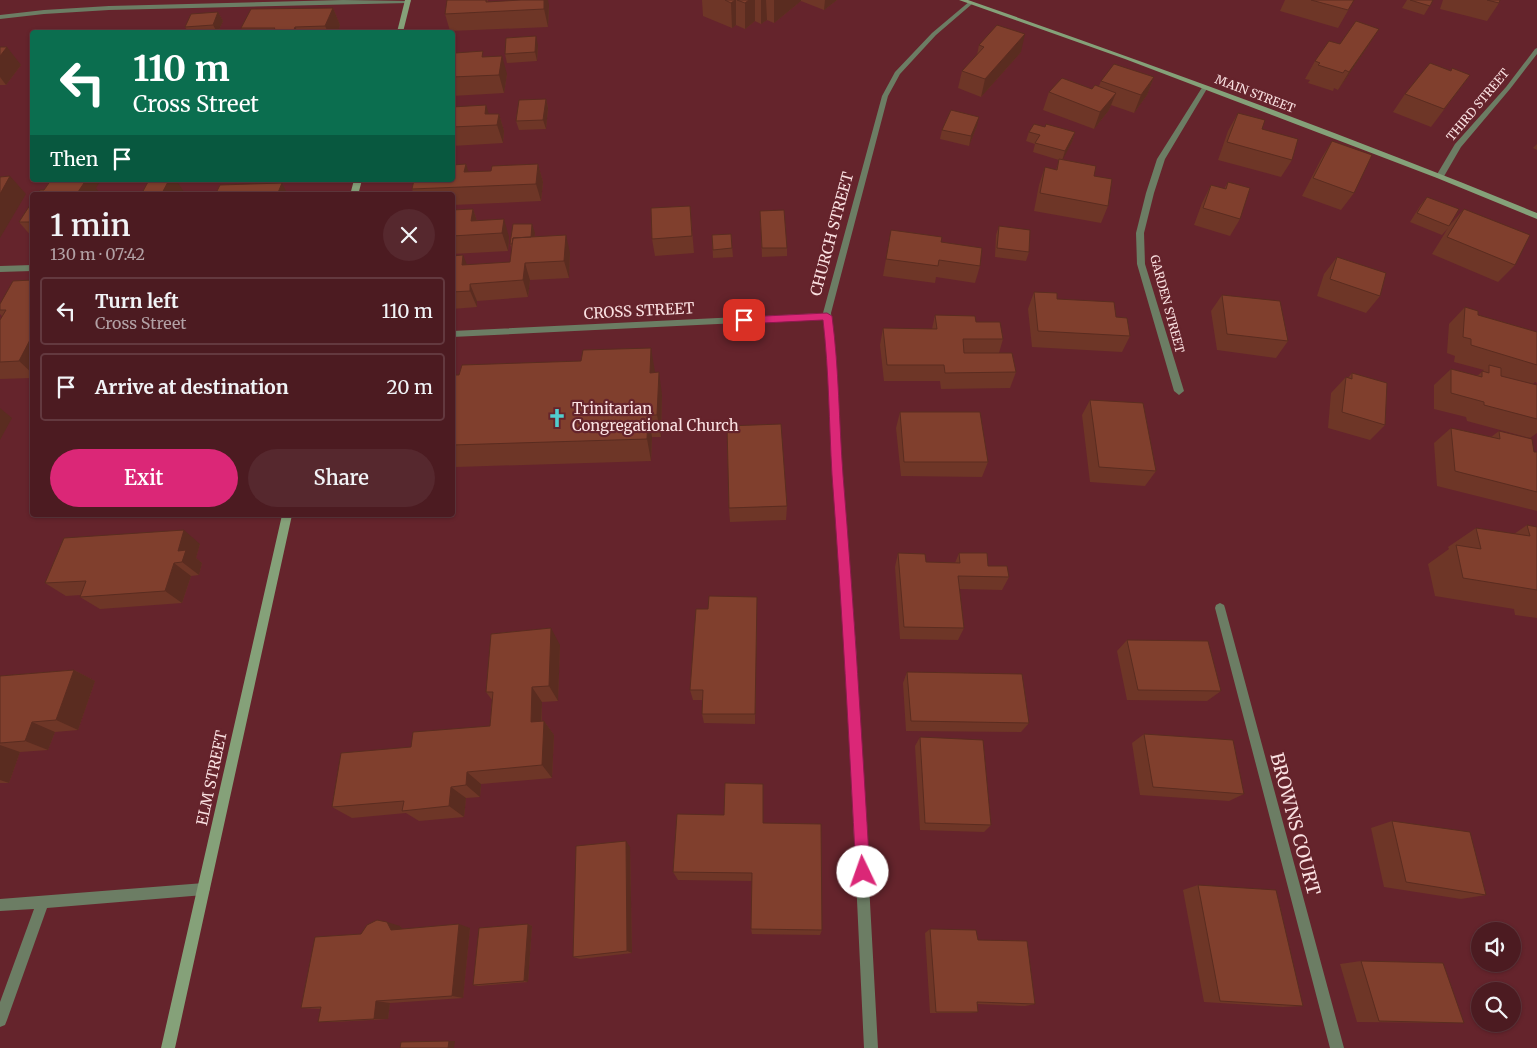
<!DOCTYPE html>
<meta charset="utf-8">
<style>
:root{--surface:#4c1b21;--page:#56282e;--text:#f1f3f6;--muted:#b2a1a5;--line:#63393f;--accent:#db2777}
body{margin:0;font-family:Merriweather,serif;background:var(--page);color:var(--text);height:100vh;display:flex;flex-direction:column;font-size:19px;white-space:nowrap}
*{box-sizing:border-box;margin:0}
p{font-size:16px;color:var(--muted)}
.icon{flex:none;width:28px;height:28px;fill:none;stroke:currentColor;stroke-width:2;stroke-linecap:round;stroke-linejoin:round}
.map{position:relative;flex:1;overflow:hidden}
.drawer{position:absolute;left:30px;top:192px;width:425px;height:325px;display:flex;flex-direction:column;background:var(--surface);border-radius:5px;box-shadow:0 1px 4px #0004,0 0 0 1px var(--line)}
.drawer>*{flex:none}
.banner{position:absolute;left:30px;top:30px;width:425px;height:152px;border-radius:5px;box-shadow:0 1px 4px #0004,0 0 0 1px var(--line);background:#0b6e4f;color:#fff;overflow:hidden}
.fabs{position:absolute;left:1471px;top:922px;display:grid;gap:10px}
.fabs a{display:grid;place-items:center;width:50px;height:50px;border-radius:50%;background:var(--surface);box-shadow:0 1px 4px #0004,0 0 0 1px var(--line);font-size:25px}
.pin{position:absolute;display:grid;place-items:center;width:42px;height:42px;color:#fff;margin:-21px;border-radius:10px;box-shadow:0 2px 8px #0006}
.me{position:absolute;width:55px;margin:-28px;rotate:357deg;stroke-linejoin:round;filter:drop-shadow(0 0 4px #0008)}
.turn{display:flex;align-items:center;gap:18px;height:105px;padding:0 20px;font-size:22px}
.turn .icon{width:65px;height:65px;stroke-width:2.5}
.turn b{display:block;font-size:35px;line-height:42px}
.then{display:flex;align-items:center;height:48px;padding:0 20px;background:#0003;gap:10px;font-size:19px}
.round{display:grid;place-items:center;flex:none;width:52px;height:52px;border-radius:26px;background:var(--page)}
.overview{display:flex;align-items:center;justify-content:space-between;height:85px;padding:0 20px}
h1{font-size:30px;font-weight:600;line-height:38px}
.action{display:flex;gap:10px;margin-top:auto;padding:10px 20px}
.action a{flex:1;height:58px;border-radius:30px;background:var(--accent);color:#fff;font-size:20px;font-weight:600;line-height:58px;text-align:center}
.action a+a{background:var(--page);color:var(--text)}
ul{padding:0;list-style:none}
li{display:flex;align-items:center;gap:15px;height:68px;margin:0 10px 8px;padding:0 10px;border:2px solid var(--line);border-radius:5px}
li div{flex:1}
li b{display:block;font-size:19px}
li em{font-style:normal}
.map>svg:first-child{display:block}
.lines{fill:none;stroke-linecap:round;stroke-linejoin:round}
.lane{fill:#6c7d64;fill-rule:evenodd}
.street{fill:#6c7d64;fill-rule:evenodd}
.secondary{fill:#85a179;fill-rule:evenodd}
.wall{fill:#6e3627}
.shaded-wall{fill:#5a2c20}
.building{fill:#803f2d;stroke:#5a2c20}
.route{fill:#db2777;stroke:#8e194d}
.labels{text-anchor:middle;stroke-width:4.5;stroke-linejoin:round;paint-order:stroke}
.far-street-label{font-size:12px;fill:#fae0e1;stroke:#65242c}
.street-label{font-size:15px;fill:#fae0e1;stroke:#65242c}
.poi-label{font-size:15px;fill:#fae0e1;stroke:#65242c;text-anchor:start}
.near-street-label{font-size:18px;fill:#fae0e1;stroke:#65242c}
</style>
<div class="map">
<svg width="1537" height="1048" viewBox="0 0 1537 1048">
<rect width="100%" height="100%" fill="#65242c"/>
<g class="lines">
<path class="lane" d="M204 883 208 885 210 889 208 893 204 895 47 908 7 1020 5 1025 0 1027V1002L34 909 0 911V899Z"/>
<path class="street" d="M343 0 411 1 408 3 109 10 44 14 0 19V15L44 10 109 6Z
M970 1 973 3 972 4 936 35 900 74 888 96 831 313 836 355 840 437 856 647 878 1048H864C855 860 847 673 834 485 830 430 830 374 823 319L452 337V331L823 313 882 96 895 72 932 33Z
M1537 48V54L1510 89 1461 147 1443 178H1437L1436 176 1455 144 1506 87 1535 49Z
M1203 86 1208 87 1165 159 1154 193 1144 233 1145 264 1184 391 1179 395 1174 391 1137 264 1136 233 1146 193 1157 159Z
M32 265V271L0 272V266Z
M1220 603 1224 605 1225 608 1344 1048H1330L1215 608 1216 605Z"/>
<path class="secondary" d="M405 0H411L403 32H397Z
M959 0H968C1159 67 1350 136 1537 213V219L1437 178 1125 59Z
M354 180H362L358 195H350Z
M282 515H292L175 1048H161Z"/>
</g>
<path class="wall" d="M488 0V2L549 5 548 27 450 31 445 14Z
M702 0H837L824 10 801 1 774 23 767 20 761 24 755 21 745 29 736 25 732 28 703 16Z
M1285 0H1354L1338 28 1280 11Z
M1407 0H1433L1424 15 1402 8Z
M1443 0H1500L1499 3 1487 21 1440 9Z
M333 8 340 25 338 32H243L241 28Z
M218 12 223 21 218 32H188L185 27Z
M1379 29 1368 46 1338 90 1334 88 1333 91 1308 83 1310 80 1305 79 1315 61 1340 44Z
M538 45 537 61 507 63 505 54Z
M979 45 1021 52 981 97 958 88 962 71 977 55Z
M0 47 21 65 6 85H0Z
M484 57 507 74 504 93 452 96V63Z
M1451 71 1470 75 1431 127 1393 112 1405 94Z
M1154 77 1147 95 1134 113 1111 105 1109 110 1094 129 1043 110 1049 92 1092 89 1099 86 1101 81Z
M546 99 548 108 546 129 519 130 516 121Z
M452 107 489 114H499L504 131 503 143 452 146Z
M1238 113 1262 129 1292 160 1281 177 1218 160 1228 131Z
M977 126 969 146 940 139 942 130Z
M1045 127 1075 132 1072 142 1062 160 1094 176 1108 206 1101 223 1034 211 1039 185 1045 167 1056 170 1059 160 1033 152 1035 144 1026 141 1029 132Z
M1332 141 1354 193 1341 210 1302 196 1321 159Z
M1537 144V150L1533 148Z
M466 164 468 172 491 171 538 164 543 182 541 201 452 205V195H414L412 189Z
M1228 182 1240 219 1230 236 1194 225 1202 203 1211 185 1224 189Z
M1427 197 1450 225 1464 209 1515 265 1498 282 1432 254 1448 228 1442 235 1410 222 1420 206Z
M32 202V237L19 222Z
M690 206 694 253 655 256 652 239Z
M473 209 477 221 509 237 508 251 452 254V210Z
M760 211 787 248V256L762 257Z
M999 226 1029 252 1026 261 995 257 996 235Z
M535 233 534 237 570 253 569 278 530 280 528 297 477 301V307L452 309V256L467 265 510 262 512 250 510 244Z
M731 234 733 257 713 258 712 235Z
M941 242 980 266 975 283 936 277 935 283 883 276 886 259Z
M1337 257 1380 296 1366 313 1317 296 1324 274Z
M32 280V378L0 379V320L2 316 0 314V304Z
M1034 292 1116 317 1130 336 1122 352 1032 347 1028 309Z
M1222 295 1288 341 1276 358 1217 350 1211 311Z
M1465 307 1478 315 1537 332V383L1535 382 1533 384 1537 419V433L1530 438 1467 421 1466 417 1434 409V385L1451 369 1477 376 1484 370 1454 362 1455 356 1447 353 1449 324Z
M935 315 976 322 1003 339 999 353 1016 372 1010 388 941 389 940 381H884L880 345 883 328 932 329Z
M655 372 662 395 661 437H652L651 461 456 467 452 460V375Z
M1352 373 1385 425 1370 440 1328 428 1331 393 1346 377 1348 378Z
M1090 400 1156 471 1145 486 1090 482 1082 415Z
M900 412 988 462 982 477 901 476 896 428Z
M1451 428 1491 437 1499 431 1534 452H1537V511L1437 486 1434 443Z
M787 506 786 520 730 522 729 508Z
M1527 525 1537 527V618L1515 615 1514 609 1435 596 1428 564 1449 549 1448 547 1476 528 1514 534Z
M200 544 196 558 202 563 199 575 191 576 182 603 100 609 80 597 81 595 66 596 45 583Z
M898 553 926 562 955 563 959 553 988 566 1009 577 1002 590 959 589 964 628 958 640 900 639 895 567Z
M757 597 755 724 704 723 702 714V700H693L690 690 708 609Z
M1127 640 1221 691 1207 701 1127 700 1117 651Z
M560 645 558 701 542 702V722L544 721 554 735 552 778 481 784 480 797 466 798 464 817 419 821 406 813 352 818 332 807 411 747 490 726 492 700 486 692Z
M74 670 95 681 78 730 55 732 48 750 20 752 9 783H0V676Z
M907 672 1029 723 1021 732 906 731 903 683Z
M1144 734 1244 794 1229 801 1140 795 1132 743Z
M920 737 991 825 984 832 920 830 915 746Z
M1392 821 1486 895 1461 899 1384 887 1371 828Z
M763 823 822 930 820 935 752 934 751 929 752 881 678 880 673 872Z
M630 847 632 953 580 959 573 957Z
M1198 885 1303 1006 1283 1007 1204 1002 1183 890Z
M528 924 532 926 528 982 478 986 473 985Z
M400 926 402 929 470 928 463 998 390 1003 388 1019 335 1022H318L321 1009 301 1008 361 934Z
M930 929 978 940 1035 1004 1025 1006 977 1004 978 1012 971 1013H930L925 933Z
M1361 961 1464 1023 1357 1022 1340 964Z"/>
<path class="shaded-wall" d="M544 0H548L549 5 548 27 544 9Z
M735 0H736V25L732 28 731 3Z
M749 0H755V21L745 29V3Z
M761 0H766L767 20 761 24Z
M774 0H801V1L774 23Z
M825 0H837L824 10Z
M333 8 340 25 338 32H328L325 26Z
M218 12 223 21 218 32H217L213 25Z
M295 27 298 32H293Z
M1379 29 1368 46 1338 90 1349 72Z
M1025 34 1021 52 981 97 985 79Z
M536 36 538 45 537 61 535 52Z
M7 47 21 65 6 85 0 77V56Z
M502 56 507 74 504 93 499 75Z
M1154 77 1147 95 1134 113 1141 95Z
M1116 93 1109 110 1094 129 1100 112Z
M546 99 548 108 546 129 543 120Z
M486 105 492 123 485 114Z
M499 114 504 131 503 143 497 125Z
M979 117 977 126 969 146 971 136Z
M1075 132 1072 142 1062 161 1065 151Z
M466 164 472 182 464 172Z
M538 164 543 182 541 201 536 184Z
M10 176 26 194 0 238V194Z
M80 180H101L96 188 101 195H76Z
M169 180H176L184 192 183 195H161Z
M282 183 288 195H277Z
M473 209 479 227 471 221Z
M504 219 509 237 508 251 502 233Z
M532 224 535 233 532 253 530 244Z
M566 235 570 253 569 278 564 261Z
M463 255 470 272 462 265Z
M525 263 530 280 528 297 523 280Z
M470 284 477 301V307L470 291Z
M32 336V373L19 361Z
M651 348 655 372 654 396 650 373Z
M659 372 662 395 661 437 657 415Z
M0 408 12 418 0 440Z
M648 415 652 437 651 461 647 439Z
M184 530 200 544 196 558 202 563 199 575 182 562 178 551Z
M174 563 191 576 182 603 165 591Z
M757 597V609L755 724V714Z
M551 628 560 645 558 701 549 686Z
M74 670 95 681 78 730 56 720Z
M532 687 542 702 541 736 531 722Z
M544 721 554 735 552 778 542 765Z
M32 722 55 732 48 750 25 741Z
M0 745 20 752 9 783 0 780Z
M467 772 481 784 480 797 466 785Z
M451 787 466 798 464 817 449 806Z
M626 841 630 847 632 953 627 951Z
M387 922 400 926 405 933 391 930Z
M459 924 470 928 463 998 452 996Z
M528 924 532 926 528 982 524 981Z
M376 1001 390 1003 388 1019H374Z
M449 1041H455L454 1048H448Z"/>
<path class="building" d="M447 0H486V2L521 0H544V9L445 14Z
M725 0H735L731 3Z
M737 0H749L745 3Z
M1311 0H1354L1348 10Z
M1410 0H1433L1430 6Z
M1487 0H1500L1499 3Z
M333 8 325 26 295 27 293 32H272L275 28H241L251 9Z
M218 12 213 25 185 27 191 14Z
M1356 21 1379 29 1349 72 1345 70 1343 73 1318 65 1320 63 1315 61 1329 41 1340 44Z
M997 25 1025 34 985 79 962 71 984 47 979 45Z
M536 36 535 52 505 54 506 38Z
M0 47H7L0 56Z
M483 51 482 57 502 56 499 75 452 77V63L455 53Z
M1430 63 1451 71 1452 68 1470 75 1444 109 1405 94Z
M1114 64 1154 77 1141 95 1101 81Z
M1062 78 1092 89 1095 85 1116 93 1100 112 1049 92Z
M546 99 543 120 516 121 519 100Z
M486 105 485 114H499L497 125 452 127V107Z
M951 110 979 117 971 136 942 130Z
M1238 113 1265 120 1262 129 1298 139 1292 160 1227 142Z
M1034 124 1045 127 1046 124 1075 132 1065 151 1035 143 1040 135 1029 132Z
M1332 141 1372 155 1354 193 1313 178Z
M1059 159 1096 166 1094 176 1112 179 1108 206 1040 193 1045 167 1057 170Z
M466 164 464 172 491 171 492 166 538 164 536 184 412 189 414 180H452V165Z
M10 176 0 194V177Z
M51 180H86L76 195H37L40 190H44Z
M149 180H169L161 195H171H141Z
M1228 182 1250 188 1240 219 1203 208 1211 185 1226 189Z
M282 183 277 195H215L220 185Z
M1427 197 1459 209 1449 226 1417 213Z
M32 202V222H19Z
M690 206 692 236 652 239 651 208Z
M473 209 471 221 504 219 502 233 452 236V210Z
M1464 209 1530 235 1515 265 1447 237Z
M784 210 787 248H762L760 211Z
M513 224H532L531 237 513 238 512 244H510Z
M999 226 1030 230 1029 252 997 248Z
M891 230 942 237 941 242 982 248 980 266 939 260 938 266 886 259Z
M731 234 732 248 713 250 712 235Z
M566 235 564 261 525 263 523 280 470 284V291L452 292V256L463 255 462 265 510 262 513 238Z
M1337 257 1386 273 1380 296 1330 279Z
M32 280V336L19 361 0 362V320L6 310H0V304L13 281Z
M1034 292 1057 293V299L1114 302 1116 317 1127 318 1130 336 1038 331Z
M1222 295 1280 301 1288 341 1227 334Z
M1465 307 1478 311V315L1537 332V365L1471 345V339L1463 337Z
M935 315 975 316 976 322H1000L1003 339H963L964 353H1012L1016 372 945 373 944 365H887L883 328 937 329Z
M651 348 650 373 659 372 657 415H648L647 439 452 445V375H459L462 365 581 361 583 350Z
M1489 365 1501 368V376L1537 385V419L1484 405V402L1451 393V369L1482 377V371L1489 373Z
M1352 373 1387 383 1385 425 1342 412 1346 377 1352 379Z
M1090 400 1143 403 1156 471 1099 467Z
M900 412H980L988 462H904Z
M781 424 787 506 729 508 727 426Z
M1451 428 1500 439 1499 431 1532 439 1534 452H1537V492L1455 471Z
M1527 525 1537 527V590L1463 578 1456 545 1481 549 1476 528 1530 536Z
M184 530 178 551 186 550 182 562 174 563 165 591 80 597 86 581 45 583 64 538Z
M898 553 925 554 926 562 960 563 959 553H987L988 566H1007L1009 577 958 576 964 628 904 627Z
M709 596 757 597 755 714H702L703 690H690L696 609H708Z
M551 628 549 686 532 687 531 722 544 721 542 765 467 772 466 785 451 787 449 806 402 811 404 801 332 807 341 753 411 747 413 732 490 726 493 692H486L491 634Z
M1127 640 1208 641 1221 691 1138 690Z
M74 670 56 720 32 722 25 741 0 743V676Z
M907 672 1022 674 1029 723 911 721Z
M1144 734 1233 740 1244 794 1153 787Z
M920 737 983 740 991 825 925 823Z
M725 783 763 784V823L821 824 822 930 751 929 752 873 673 872 677 814 724 815Z
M1392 821 1470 832 1486 895 1406 882Z
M626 841 627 951 573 957 576 846Z
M1198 885 1276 890 1303 1006 1220 1001Z
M377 920 387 922 391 930 459 924 452 996 376 1001 374 1019 318 1022 321 1007 301 1008 315 937 361 934 367 925Z
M528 924 524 981 473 985 479 928Z
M930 929 976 930 978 940 1027 941 1035 1004 977 1002 978 1012H936Z
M1361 961 1443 963 1464 1023 1379 1021Z
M449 1041 448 1048H400L401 1042Z"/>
<path class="route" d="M827 313 832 316C839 369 839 422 843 475 854 607 862 740 870 872L868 877 863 879 858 877 856 872C849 740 842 607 832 475 829 423 829 371 823 320L744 324 739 320 744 317Z"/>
<defs>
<g id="church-bare" transform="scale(1.5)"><path d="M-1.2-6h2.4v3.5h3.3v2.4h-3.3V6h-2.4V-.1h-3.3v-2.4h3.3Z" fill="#52cdce" stroke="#65242c" stroke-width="2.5" paint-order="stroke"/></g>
</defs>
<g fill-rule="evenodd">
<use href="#church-bare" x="557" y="418"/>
</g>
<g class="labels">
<g class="far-street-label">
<text transform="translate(1255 94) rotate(21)" y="4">MAIN STREET</text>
<text transform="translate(1478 105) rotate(-50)" y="4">THIRD STREET</text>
<text transform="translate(1167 304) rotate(75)" y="4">GARDEN STREET</text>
</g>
<g class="street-label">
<text transform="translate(832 234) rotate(-75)" y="5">CHURCH STREET</text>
<text transform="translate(639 311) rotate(-3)" y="5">CROSS STREET</text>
<text transform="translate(212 778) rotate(-78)" y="5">ELM STREET</text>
</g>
<g class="poi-label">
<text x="572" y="414">Trinitarian<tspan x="572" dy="17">Congregational Church</tspan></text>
</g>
<g class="near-street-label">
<text transform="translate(1295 824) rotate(75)" y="6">BROWNS COURT</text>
</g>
</g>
</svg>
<div class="fabs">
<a><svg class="icon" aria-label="sound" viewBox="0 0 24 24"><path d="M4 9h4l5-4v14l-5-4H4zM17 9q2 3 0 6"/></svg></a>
<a><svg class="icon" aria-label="search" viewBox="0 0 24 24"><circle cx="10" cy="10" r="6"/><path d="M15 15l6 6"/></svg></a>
</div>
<div class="pin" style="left:744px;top:320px;background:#d93025"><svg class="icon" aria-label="arrive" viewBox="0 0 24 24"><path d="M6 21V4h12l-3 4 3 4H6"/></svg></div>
<svg class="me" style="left:863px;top:872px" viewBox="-20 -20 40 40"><circle r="19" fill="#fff"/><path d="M0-13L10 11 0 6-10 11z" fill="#db2777"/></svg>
<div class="banner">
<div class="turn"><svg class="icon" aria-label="left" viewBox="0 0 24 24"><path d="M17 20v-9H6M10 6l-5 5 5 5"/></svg><div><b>110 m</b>Cross Street</div></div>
<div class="then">Then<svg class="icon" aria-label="arrive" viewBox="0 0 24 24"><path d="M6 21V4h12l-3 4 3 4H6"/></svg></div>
</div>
<section class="drawer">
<div class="overview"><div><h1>1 min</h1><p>130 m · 07:42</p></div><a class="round"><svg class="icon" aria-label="close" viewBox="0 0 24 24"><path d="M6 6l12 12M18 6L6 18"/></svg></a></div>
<ul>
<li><svg class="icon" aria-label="left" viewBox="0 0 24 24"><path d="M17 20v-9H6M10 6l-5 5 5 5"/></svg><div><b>Turn left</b><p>Cross Street</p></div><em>110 m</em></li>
<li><svg class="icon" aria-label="arrive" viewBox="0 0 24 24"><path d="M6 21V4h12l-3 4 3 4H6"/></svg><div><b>Arrive at destination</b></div><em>20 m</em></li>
</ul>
<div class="action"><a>Exit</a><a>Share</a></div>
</section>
</div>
